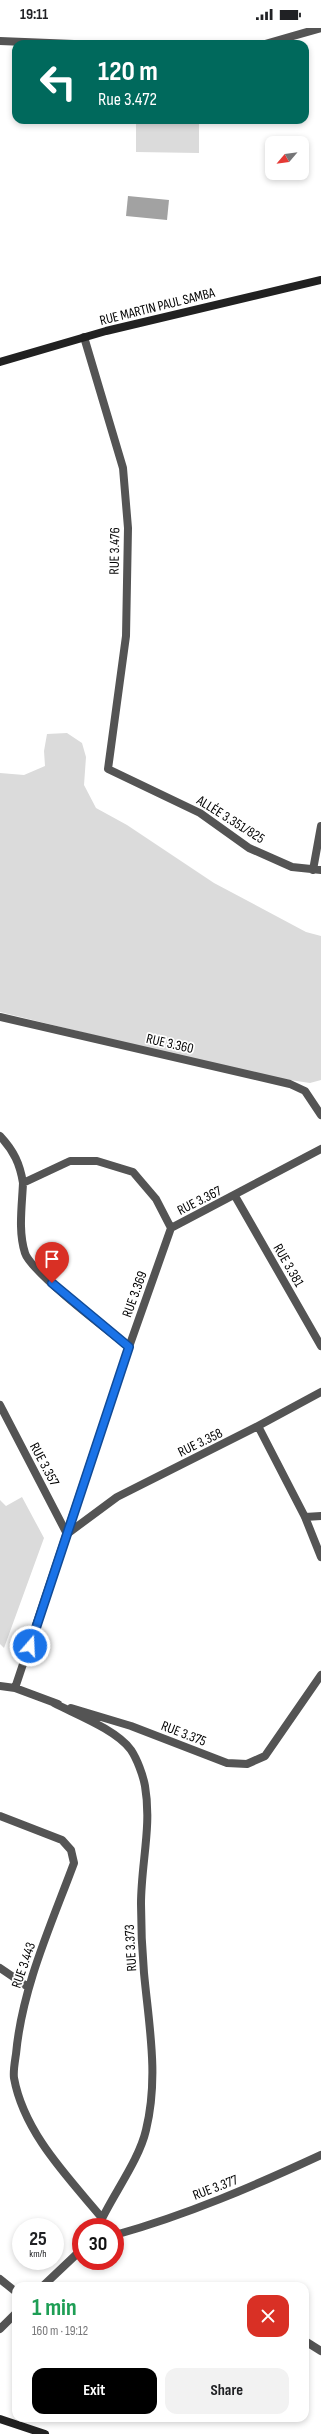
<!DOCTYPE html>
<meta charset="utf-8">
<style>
:root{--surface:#fff;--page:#f2f2f2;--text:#202124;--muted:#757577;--accent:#000}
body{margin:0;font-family:"Sofia Sans Condensed",sans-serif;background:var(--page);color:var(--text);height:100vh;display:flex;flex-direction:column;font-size:15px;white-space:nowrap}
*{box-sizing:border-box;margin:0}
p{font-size:13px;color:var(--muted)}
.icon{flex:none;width:22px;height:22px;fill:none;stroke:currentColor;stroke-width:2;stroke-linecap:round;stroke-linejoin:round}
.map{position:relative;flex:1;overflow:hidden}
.details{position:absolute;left:12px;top:2254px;width:297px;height:140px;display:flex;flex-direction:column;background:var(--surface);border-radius:12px;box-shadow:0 2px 6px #0003}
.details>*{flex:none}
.top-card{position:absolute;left:12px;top:12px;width:297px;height:84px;border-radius:12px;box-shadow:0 2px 6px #0003;background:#00695c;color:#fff;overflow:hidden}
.needle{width:26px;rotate:241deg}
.buttons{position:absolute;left:265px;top:108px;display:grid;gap:8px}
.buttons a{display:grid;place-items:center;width:44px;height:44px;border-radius:8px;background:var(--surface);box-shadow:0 2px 6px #0003;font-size:20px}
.speed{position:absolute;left:12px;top:2190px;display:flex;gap:8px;font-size:20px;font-weight:700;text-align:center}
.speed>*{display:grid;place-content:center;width:52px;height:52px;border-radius:50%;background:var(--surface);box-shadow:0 2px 6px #0003;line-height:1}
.speed small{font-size:10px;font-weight:400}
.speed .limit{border:6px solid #d22;background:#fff;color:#111}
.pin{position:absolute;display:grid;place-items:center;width:34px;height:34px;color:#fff;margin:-41px -17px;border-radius:50% 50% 50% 0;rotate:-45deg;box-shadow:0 0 4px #0007}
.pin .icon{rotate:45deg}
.me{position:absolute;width:44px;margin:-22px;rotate:19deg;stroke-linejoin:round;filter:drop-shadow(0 0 3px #0008)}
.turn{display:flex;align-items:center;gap:14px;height:84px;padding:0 20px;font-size:18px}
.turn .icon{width:52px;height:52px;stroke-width:2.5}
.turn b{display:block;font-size:28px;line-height:34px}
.round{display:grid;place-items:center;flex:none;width:42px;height:42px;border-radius:12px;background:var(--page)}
.headline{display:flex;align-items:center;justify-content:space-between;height:68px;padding:0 20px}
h1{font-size:24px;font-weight:700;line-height:30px;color:#1e9e55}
.button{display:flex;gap:8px;margin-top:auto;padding:8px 20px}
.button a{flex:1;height:46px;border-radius:12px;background:var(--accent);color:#fff;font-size:16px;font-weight:700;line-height:46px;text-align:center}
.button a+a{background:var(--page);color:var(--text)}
.status{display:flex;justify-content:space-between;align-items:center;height:28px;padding:0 20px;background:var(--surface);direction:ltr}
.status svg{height:11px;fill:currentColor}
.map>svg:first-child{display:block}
.green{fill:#dbdbdb}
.water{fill:#a2a2a2}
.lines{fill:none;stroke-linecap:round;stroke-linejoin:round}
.minor{stroke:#545454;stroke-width:8}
.secondary{stroke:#212121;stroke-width:8}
.route-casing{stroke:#114b97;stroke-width:10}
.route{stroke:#1a73e8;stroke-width:7}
.labels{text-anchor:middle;stroke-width:3.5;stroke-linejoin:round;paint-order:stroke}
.street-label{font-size:14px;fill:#000;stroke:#fff}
</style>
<div class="status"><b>19:11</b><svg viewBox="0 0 49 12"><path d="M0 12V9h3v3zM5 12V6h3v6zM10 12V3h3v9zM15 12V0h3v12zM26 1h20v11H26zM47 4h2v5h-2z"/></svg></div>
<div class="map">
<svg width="321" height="2406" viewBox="0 0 321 2406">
<rect width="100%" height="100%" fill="#fff"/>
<path class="green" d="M136 95H199V125L136 124Z
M67 705 82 715 86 729 84 757 96 780 127 797 214 855 306 904 321 908V1052L310 1055 256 1047 0 984V745L24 747 45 738 44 723 47 706Z
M22 1469 44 1510 4 1620 0 1616V1472L6 1478Z"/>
<path class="water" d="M128 168 169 172 167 192 126 188Z"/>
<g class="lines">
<path class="minor" d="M0 13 74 16
M265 16 321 0
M84 309 123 440 128 500 126 608 108 741 200 785 249 820 292 839 321 842
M313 842 321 798
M0 989 290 1056 305 1063 321 1087
M0 1108C14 1123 20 1136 23 1155L70 1133H97L133 1144 156 1171 171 1200 321 1121
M23 1155C22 1178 18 1203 25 1225 31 1244 110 1304 129 1319
M235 1168 321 1318
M0 1377 67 1506 117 1469 258 1398 305 1489 321 1529
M258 1398 321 1364
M305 1489 321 1488
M0 1658 15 1660 58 1676
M15 1660 129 1319 171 1200
M54 1675C75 1686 117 1702 131 1722 137 1731 143 1747 145 1758 152 1798 141 1836 141 1876 141 1899 142 1922 144 1945 149 1998 159 2049 146 2102 139 2133 111 2169 98 2199
M71 1680 131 1698 227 1735 247 1736 265 1728 321 1647
M0 1788 62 1812 71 1822 74 1835C51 1897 22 1960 16 2026 15 2033 13 2043 14 2050 24 2105 68 2149 102 2190
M0 1940 28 1959
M115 2207C187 2187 254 2158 321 2127
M0 2251 16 2264
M43 2258 81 2222
M173 2258H207
M0 2301 16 2285
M305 2313 321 2323"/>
<path class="secondary" d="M0 334 106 303 321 252
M0 2391 45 2406"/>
</g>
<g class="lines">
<g class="route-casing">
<path id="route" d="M30 1618 129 1319 52 1255"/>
</g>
<use href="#route" class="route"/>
</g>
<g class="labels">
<g class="street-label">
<text transform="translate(157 278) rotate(-14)" y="5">RUE MARTIN PAUL SAMBA</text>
<text transform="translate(114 523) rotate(-89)" y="5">RUE 3.476</text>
<text transform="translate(231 791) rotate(32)" y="5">ALLÉE 3.351/825</text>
<text transform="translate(170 1015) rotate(13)" y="5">RUE 3.360</text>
<text transform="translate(199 1172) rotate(-27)" y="5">RUE 3.367</text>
<text transform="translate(289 1237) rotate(60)" y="5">RUE 3.381</text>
<text transform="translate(134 1266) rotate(-70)" y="5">RUE 3.369</text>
<text transform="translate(200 1414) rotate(-26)" y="5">RUE 3.358</text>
<text transform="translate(45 1436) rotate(62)" y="5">RUE 3.357</text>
<text transform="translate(184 1705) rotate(21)" y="5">RUE 3.375</text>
<text transform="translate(130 1920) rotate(-93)" y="5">RUE 3.373</text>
<text transform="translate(23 1937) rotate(-71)" y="5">RUE 3.443</text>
<text transform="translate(215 2159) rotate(-21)" y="5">RUE 3.377</text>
</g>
</g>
</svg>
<div class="buttons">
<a><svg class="needle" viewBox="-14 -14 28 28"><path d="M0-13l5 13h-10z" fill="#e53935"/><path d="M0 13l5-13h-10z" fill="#757577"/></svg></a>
</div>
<div class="speed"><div>25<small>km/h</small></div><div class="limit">30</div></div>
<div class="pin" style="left:52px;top:1255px;background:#d93025"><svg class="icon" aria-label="arrive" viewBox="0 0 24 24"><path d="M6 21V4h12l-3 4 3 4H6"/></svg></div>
<svg class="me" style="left:30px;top:1618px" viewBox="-20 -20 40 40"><circle r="17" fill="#1a73e8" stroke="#fff" stroke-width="3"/><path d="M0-11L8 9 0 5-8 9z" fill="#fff"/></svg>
<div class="top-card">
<div class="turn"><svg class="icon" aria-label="left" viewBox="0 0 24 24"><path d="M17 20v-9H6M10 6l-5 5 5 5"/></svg><div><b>120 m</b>Rue 3.472</div></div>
</div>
<section class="details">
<div class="headline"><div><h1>1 min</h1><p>160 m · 19:12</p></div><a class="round" style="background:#d93025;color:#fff"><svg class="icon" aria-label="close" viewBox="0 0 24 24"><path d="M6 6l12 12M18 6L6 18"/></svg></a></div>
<div class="button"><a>Exit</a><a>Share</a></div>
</section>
</div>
